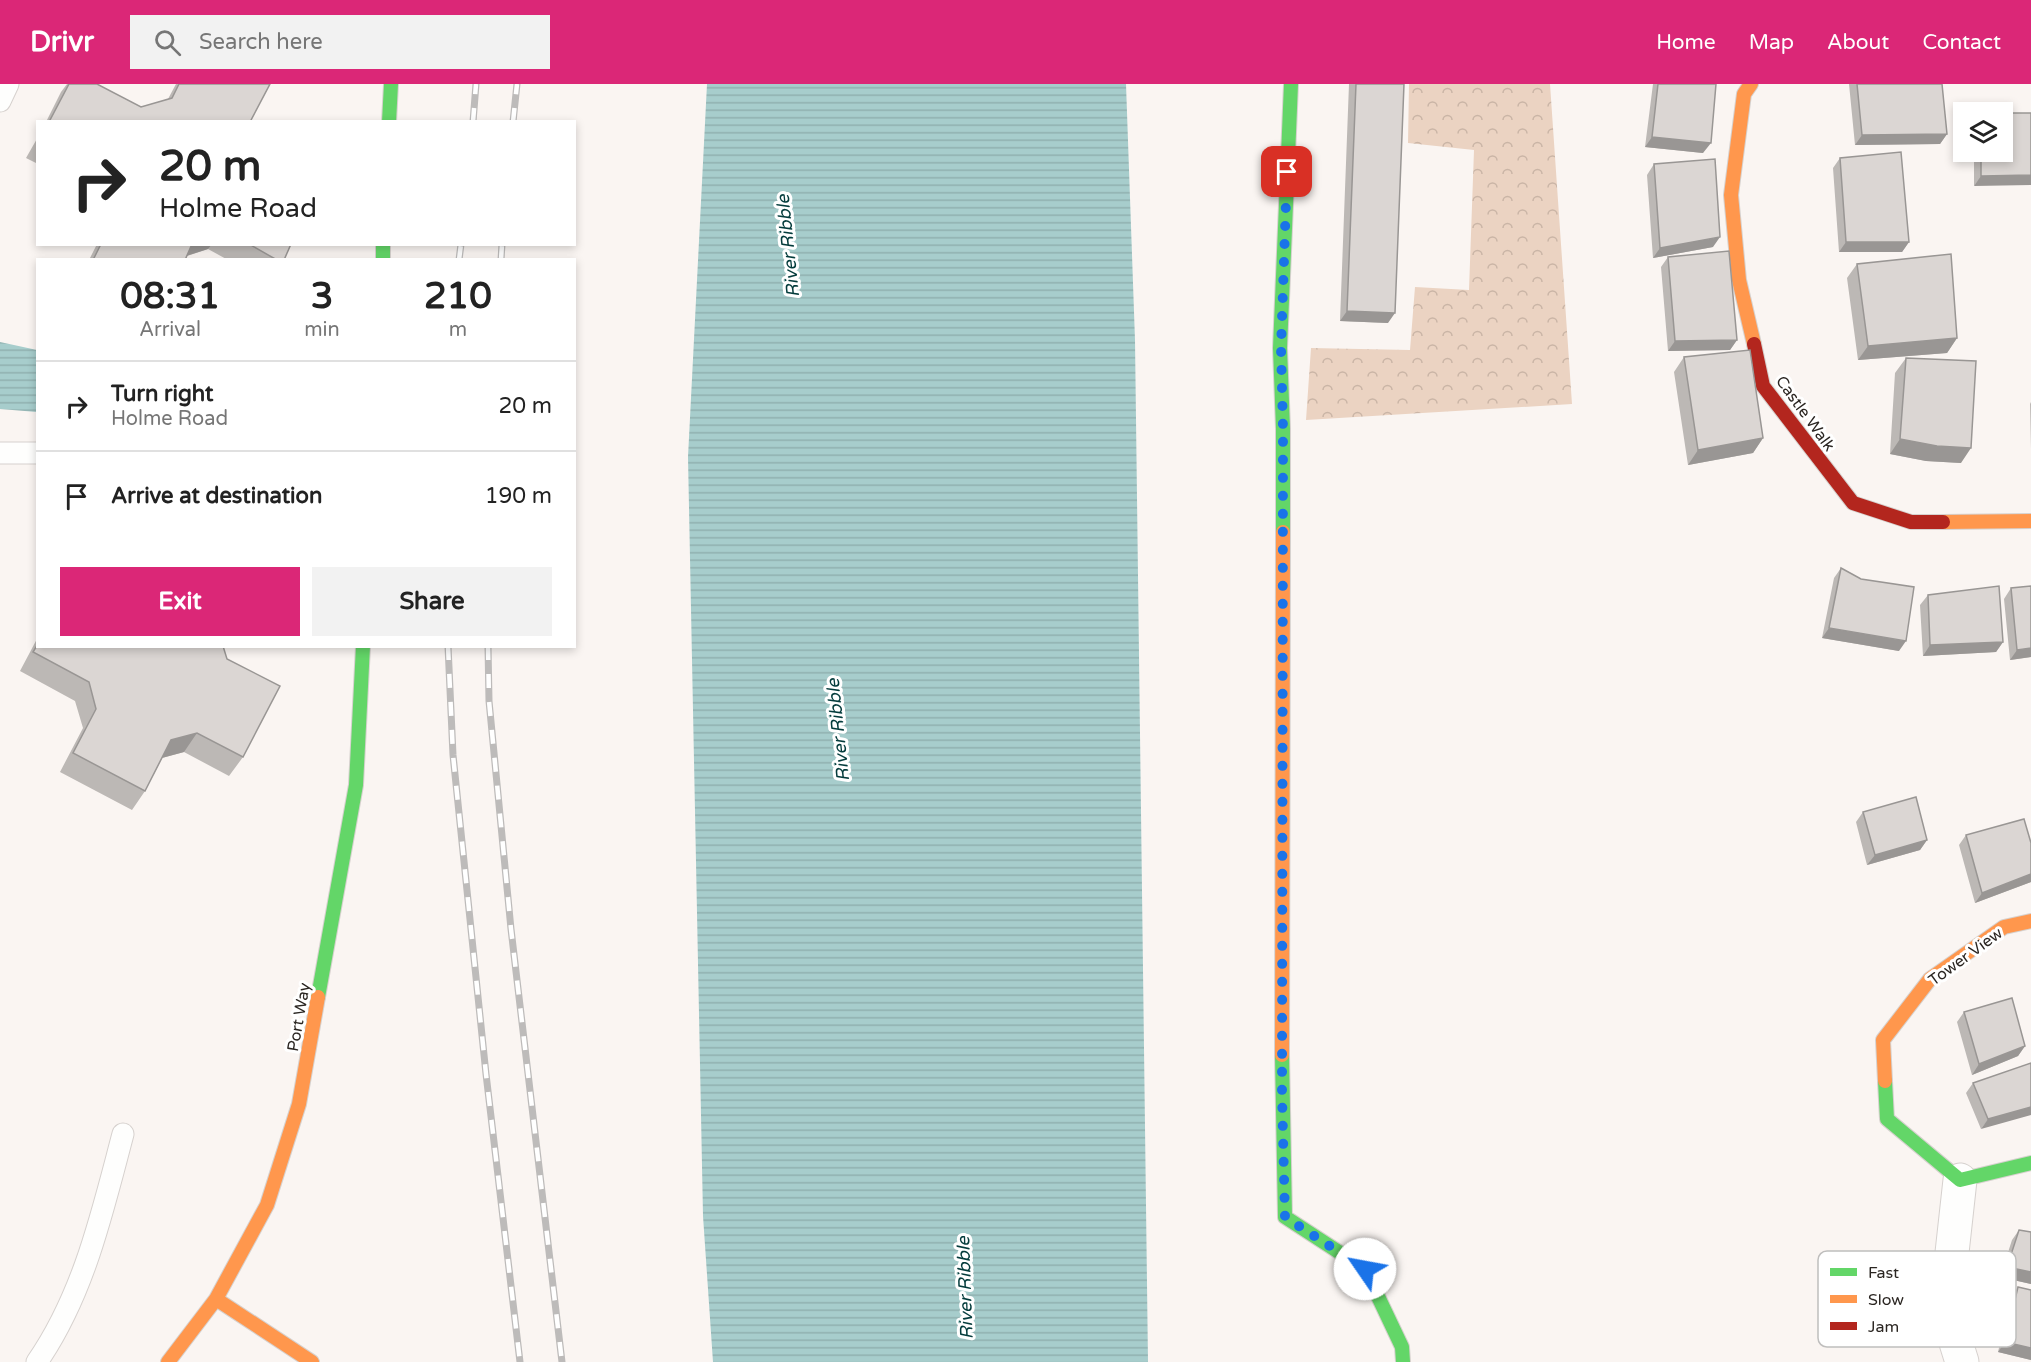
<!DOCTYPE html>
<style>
:root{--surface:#fff;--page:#f2f2f2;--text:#222;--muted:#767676;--line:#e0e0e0;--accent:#db2777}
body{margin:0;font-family:"Varela Round",sans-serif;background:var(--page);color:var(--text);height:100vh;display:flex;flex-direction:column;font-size:22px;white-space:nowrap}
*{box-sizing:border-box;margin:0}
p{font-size:20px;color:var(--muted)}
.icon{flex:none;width:33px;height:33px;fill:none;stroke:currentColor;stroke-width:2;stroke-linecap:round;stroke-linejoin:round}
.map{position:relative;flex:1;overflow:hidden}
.drawer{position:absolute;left:36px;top:174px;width:540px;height:390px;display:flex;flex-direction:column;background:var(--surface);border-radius:0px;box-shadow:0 3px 9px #0003}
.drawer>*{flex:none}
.hud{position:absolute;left:36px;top:36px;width:540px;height:126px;border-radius:0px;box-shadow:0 3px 9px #0003;background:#fff;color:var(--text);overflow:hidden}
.tools{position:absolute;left:1953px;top:18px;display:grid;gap:12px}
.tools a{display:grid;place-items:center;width:60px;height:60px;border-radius:0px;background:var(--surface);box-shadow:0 3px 9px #0003;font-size:30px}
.pin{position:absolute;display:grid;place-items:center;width:51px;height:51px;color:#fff;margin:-26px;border-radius:12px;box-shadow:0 3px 9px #0006}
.me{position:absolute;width:66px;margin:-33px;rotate:303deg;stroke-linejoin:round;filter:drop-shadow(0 0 4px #0008)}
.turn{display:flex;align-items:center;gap:21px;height:126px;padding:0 24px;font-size:27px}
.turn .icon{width:78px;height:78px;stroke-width:2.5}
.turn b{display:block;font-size:42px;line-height:51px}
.eta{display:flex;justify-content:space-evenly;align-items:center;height:102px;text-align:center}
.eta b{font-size:36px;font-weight:700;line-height:42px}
.button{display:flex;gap:12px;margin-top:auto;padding:12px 24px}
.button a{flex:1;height:69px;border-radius:0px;background:var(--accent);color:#fff;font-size:24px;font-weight:700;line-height:69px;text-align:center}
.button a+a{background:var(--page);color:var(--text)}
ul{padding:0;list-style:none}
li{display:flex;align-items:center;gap:18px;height:90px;padding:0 24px;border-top:2px solid var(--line)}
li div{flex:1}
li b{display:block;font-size:22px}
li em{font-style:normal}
header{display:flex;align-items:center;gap:36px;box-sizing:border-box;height:84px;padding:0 30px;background:var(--accent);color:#fff}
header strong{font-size:28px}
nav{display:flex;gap:33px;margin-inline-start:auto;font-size:21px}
.search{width:420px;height:54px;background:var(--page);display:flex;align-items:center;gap:15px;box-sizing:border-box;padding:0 21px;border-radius:0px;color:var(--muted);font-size:22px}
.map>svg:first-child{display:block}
.forest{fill:url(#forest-crowns)}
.water{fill:url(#water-rules)}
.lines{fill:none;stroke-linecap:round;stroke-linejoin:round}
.lane-casing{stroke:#d6d1ce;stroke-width:23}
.street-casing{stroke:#d6d1ce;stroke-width:35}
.fast-casing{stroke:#d6d1ce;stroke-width:16}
.slow-casing{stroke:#d6d1ce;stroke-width:16}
.jam-casing{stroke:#d6d1ce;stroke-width:16}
.lane{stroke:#fefefd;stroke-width:21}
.street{stroke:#fefefd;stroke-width:33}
.fast{stroke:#63d668;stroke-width:14}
.slow{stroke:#ff974d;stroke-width:14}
.jam{stroke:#b3261e;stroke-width:14}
.rail-casing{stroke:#bdbbba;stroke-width:7}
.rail{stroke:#fff;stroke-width:4.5;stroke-dasharray:14;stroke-linecap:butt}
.wall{fill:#bcb8b5}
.shaded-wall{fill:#999694}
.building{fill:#dbd6d3;stroke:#999694;stroke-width:1.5}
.route{stroke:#1a73e8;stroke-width:10;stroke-dasharray:0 18}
.labels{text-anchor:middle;stroke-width:6;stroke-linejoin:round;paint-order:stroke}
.street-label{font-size:16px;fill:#2b2622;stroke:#fff}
.water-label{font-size:18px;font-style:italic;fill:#043c3c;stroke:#fff}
.key{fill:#fff;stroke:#bfbebd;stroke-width:1.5}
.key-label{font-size:16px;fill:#2b2622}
</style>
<header>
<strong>Drivr</strong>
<div class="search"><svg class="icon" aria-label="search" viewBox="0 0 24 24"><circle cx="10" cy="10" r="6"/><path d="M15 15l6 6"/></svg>Search here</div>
<nav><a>Home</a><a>Map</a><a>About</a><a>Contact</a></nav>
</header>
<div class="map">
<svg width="2031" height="1278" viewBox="0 0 2031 1278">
<defs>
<pattern id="forest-crowns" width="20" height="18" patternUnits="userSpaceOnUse" patternTransform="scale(1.5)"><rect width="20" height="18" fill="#ebd3c2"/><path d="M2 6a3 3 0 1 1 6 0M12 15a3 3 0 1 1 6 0" fill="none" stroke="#cab5a6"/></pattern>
<pattern id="water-rules" width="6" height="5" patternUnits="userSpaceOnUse" patternTransform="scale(1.5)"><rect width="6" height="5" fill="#a7cdcc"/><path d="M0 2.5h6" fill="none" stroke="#90b0af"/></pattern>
</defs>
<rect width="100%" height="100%" fill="#faf5f2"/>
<path class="forest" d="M1409 0H1550L1572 320 1306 336 1311 264 1410 266 1415 203 1469 206 1474 66 1408 59Z"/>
<path class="water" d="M707 0H1126L1135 256 1148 1278H713L703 1132 688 373Z
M0 258 37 266V328L0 325Z"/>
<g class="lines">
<g class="lane-casing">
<path id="lane" d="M0 17 8 0
M0 369H38
M37 1278C84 1210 102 1129 123 1050"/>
</g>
<g class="street-casing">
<path id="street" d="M1960 1096 1948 1205 1953 1249 1962 1278"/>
</g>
<g class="fast-casing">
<path id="fast" d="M389 38 391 0
M383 160V176
M1283 448V345L1280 264 1291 0
M318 913 356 701 363 562
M1282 971 1285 1133 1365 1185 1402 1263 1403 1278
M1885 997 1887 1035 1960 1096 2031 1079"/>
</g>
<g class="slow-casing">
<path id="slow" d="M1751 0 1744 10 1731 111 1739 196 1754 260
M1943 438 2031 437
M1282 971 1283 448
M1885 997 1883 956 1930 895 2004 843 2031 837
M216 1215 312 1278
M168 1278 216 1215 267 1121 299 1020 318 913"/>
</g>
<g class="jam-casing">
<path id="jam" d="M1754 260 1763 302 1853 419 1911 438H1943"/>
</g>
<use href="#lane" class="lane"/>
<use href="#street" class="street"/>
<use href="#fast" class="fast"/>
<use href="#slow" class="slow"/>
<use href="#jam" class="jam"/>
<g class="rail-casing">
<path id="rail" d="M473 38 476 0
M513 38 517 0
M459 176 461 160
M501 176 502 160
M448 562 453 671 486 990 520 1278
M488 562 489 617 511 845 562 1278"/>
</g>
<use href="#rail" class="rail"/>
</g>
<path class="wall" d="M67 0H97L141 23 168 15 176 0H270L250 38H46L61 8Z
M1349 0H1404L1388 239 1340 237Z
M1653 0H1716L1703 69 1645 63Z
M1849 0H1942L1947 50 1940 60 1855 61Z
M38 53V80L26 74Z
M1974 68H2002L1974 102Z
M1840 74 1909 158 1902 168H1839L1833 84Z
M1654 80 1713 163 1653 174 1647 91Z
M97 160H291L284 176H228L208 165 187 172 185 176H89Z
M1668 173 1737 256 1730 266 1668 267 1661 183Z
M1857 180 1957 254 1947 269 1858 276 1847 194Z
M1684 273 1763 354 1753 369 1688 381 1674 288Z
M1906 274 1961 379 1926 377 1890 370 1895 289Z
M2031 318V365L2030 320Z
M1841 484 1861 495 1899 567 1822 554 1834 494Z
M2031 502V573L2010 576 2004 515 2011 504Z
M1928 511 2003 558 1996 568 1923 572 1920 521Z
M38 553V562L243 673 229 692 184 668 162 674 145 707 132 726 60 688 83 644 75 617 20 587Z
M1863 728 1927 756 1920 766 1867 781 1856 738Z
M1966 751 2031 759V798L1975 819 1959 761Z
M1964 928 2025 962 2018 972 1972 991 1957 938Z
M2031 979 1981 1045 1966 1009 1973 999Z
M2019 1146 2031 1148V1200L2000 1193 2012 1156Z
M2018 1203 2031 1206V1276L1998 1268 2011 1213Z"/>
<path class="shaded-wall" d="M1947 50 1940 60 1855 61 1862 51Z
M1652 53 1711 59 1703 69 1645 63Z
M2031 91V101L1974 102 1981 92Z
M1720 153 1713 163 1653 174 1660 164Z
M1846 158H1909L1902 168H1839Z
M191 160H212L208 165 183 173Z
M1347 227 1395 229 1388 239 1340 237Z
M1957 254 1947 269 1858 276 1868 262Z
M1737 256 1730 266 1668 267 1675 257Z
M1763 354 1753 369 1688 381 1698 366Z
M1900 355 1971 364 1961 379 1926 377 1890 370Z
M1829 544 1906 557 1899 567 1822 554Z
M2003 558 1996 568 1923 572 1930 561Z
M2031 564V573L2010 576 2017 566Z
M197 649 184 668 158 675 171 656Z
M1927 756 1920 766 1867 781 1875 771Z
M2031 790V798L1975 819 1982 809Z
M2025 962 2018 972 1972 991 1979 980Z
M2031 1023V1031L1981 1045 1988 1035Z
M2007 1183 2031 1188V1200L2000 1193Z
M2005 1258 2031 1264V1276L1998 1268Z"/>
<path class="building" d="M69 0H97L141 23 172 14 179 0H270L250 38H49Z
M1356 0H1404L1395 229 1347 227Z
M1658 0H1716L1711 59 1652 53Z
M1857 0H1942L1947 50 1862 51Z
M2002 29H2031V91L1981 92V68H2002Z
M1901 68 1909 158H1846L1840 74Z
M1715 75 1720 153 1660 164 1654 80Z
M101 160H192L185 176H93Z
M249 160H291L284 176H277Z
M1729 167 1737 256 1675 257 1668 173Z
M1951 170 1957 254 1868 262 1857 180Z
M1750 266 1763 354 1698 366 1684 273Z
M1906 274 1976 277 1971 364 1937 362 1900 355Z
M1841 484 1861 495 1914 503 1906 557 1829 544Z
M1999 502 2003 558 1930 561 1928 511Z
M2031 502V564L2017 566 2011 504Z
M38 560V562H223L227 575 280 602 243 673 197 649 171 656 145 707 73 669 96 625 89 598 33 568Z
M1916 713 1927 756 1875 771 1863 728Z
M2024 735 2031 759V790L1982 809 1966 751Z
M2012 914 2025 962 1979 980 1964 928Z
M2031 979V1023L1988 1035 1973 999Z
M2019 1146 2031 1148V1188L2007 1183Z
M2018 1203 2031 1206V1264L2005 1258Z"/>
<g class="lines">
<path class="route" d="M1287 88 1281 264 1283 345 1282 1010 1285 1133 1365 1185"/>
</g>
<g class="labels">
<g class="street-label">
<text transform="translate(1806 329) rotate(54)" y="6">Castle Walk</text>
<text transform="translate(1965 872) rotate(-36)" y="6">Tower View</text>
<text transform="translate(298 933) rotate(-80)" y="6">Port Way</text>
</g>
<g class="water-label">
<text transform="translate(788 162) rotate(-96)" y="6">River Ribble</text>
<text transform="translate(838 646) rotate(-96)" y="6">River Ribble</text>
<text transform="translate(965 1204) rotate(-92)" y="6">River Ribble</text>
</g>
</g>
<rect x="1818" y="1167" width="198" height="96" rx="9" class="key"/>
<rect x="1830" y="1184" width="27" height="8" fill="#63d668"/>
<rect x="1830" y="1211" width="27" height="8" fill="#ff974d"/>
<rect x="1830" y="1238" width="27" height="8" fill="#b3261e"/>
<g class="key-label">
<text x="1868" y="1194">Fast</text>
<text x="1868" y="1221">Slow</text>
<text x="1868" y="1248">Jam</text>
</g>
</svg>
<div class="tools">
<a><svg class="icon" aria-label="layers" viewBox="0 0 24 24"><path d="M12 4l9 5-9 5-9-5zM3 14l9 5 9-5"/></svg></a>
</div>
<div class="pin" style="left:1287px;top:88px;background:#d93025"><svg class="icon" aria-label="arrive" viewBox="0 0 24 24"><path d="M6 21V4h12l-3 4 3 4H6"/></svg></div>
<svg class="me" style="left:1365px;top:1185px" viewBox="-20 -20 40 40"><circle r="19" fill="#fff"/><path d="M0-13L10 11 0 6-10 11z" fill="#1a73e8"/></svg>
<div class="hud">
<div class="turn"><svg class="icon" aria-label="right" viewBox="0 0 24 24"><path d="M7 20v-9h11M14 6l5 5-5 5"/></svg><div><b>20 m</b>Holme Road</div></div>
</div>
<section class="drawer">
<div class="eta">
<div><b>08:31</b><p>Arrival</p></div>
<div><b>3</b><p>min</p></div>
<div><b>210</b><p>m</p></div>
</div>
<ul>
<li><svg class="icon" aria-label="right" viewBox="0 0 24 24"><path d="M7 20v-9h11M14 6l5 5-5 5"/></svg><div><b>Turn right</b><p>Holme Road</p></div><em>20 m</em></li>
<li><svg class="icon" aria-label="arrive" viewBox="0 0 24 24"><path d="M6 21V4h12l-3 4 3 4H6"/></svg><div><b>Arrive at destination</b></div><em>190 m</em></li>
</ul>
<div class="button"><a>Exit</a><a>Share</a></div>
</section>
</div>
